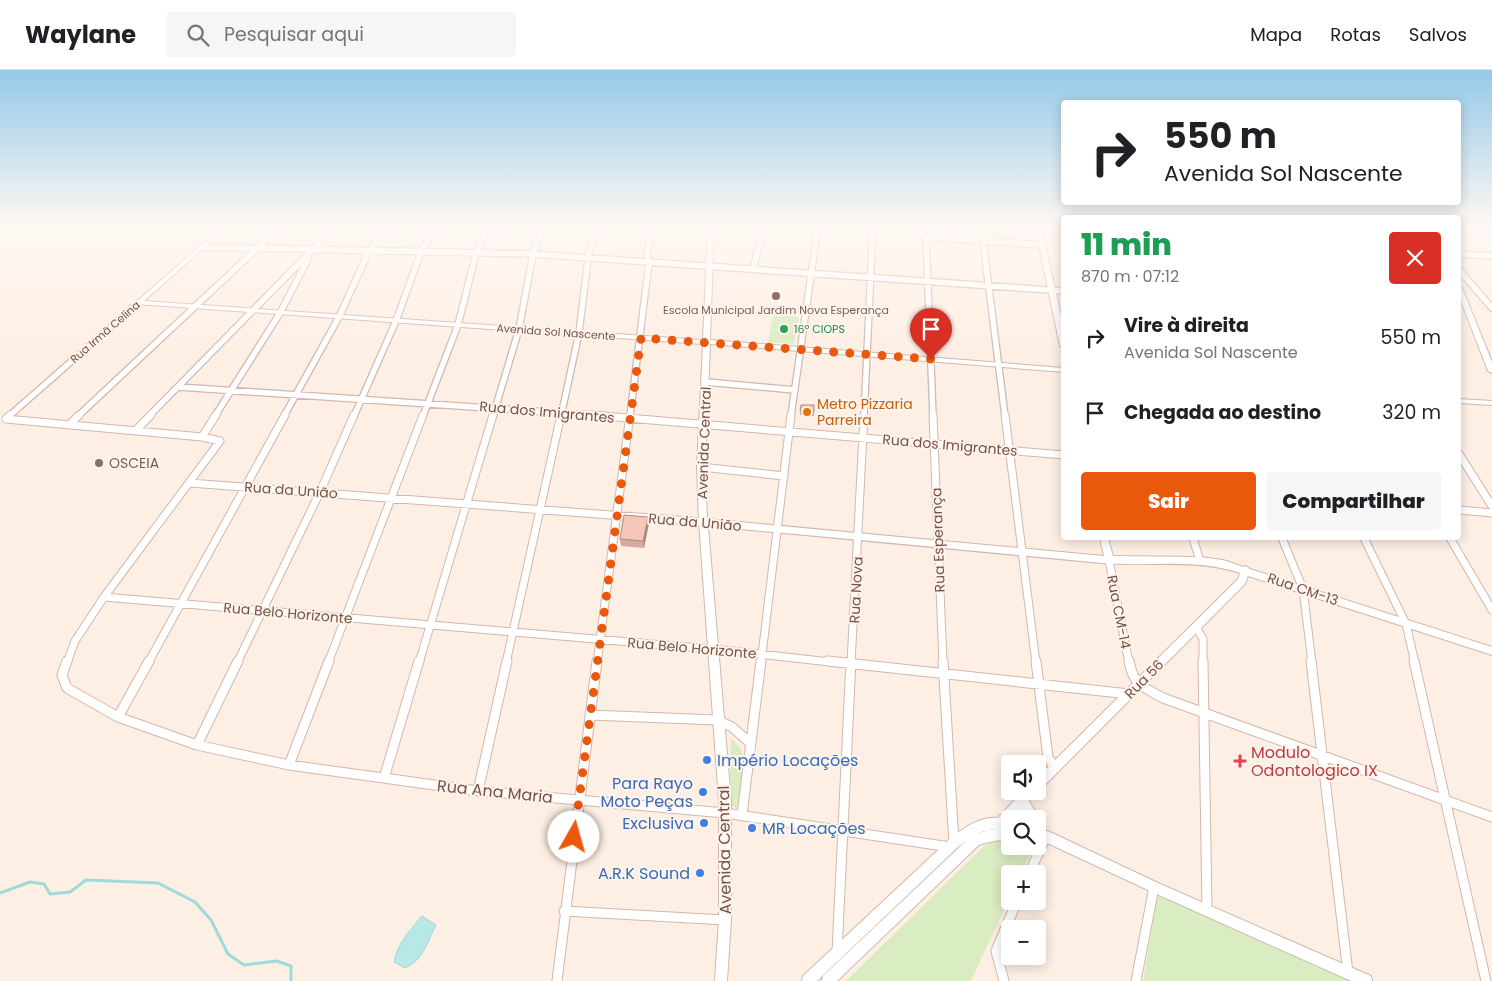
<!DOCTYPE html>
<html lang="pt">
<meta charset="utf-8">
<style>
:root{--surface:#fff;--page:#f6f6f6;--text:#202124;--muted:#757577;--line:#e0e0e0;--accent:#ea580c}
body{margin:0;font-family:Poppins,sans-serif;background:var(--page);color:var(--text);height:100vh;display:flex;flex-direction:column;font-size:19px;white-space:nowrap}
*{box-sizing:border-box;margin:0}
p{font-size:16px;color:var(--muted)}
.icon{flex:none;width:28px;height:28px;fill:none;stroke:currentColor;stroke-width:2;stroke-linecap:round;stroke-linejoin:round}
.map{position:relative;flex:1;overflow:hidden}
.panel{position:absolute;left:1061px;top:145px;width:400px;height:325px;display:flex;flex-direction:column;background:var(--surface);border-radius:5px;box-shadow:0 2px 12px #0003}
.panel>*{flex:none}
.top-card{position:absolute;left:1061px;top:30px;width:400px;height:105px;border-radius:5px;box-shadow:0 2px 12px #0003;background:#fff;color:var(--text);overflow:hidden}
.tools{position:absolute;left:1001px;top:685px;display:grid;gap:10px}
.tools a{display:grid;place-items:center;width:45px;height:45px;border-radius:5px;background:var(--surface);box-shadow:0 2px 12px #0003;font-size:25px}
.pin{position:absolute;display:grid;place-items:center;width:42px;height:42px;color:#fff;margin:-51px -21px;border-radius:50% 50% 50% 0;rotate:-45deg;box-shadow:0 0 5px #0007}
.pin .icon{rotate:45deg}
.me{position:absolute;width:55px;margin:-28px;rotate:7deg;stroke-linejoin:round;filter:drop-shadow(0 0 4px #0008)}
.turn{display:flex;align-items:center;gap:18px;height:105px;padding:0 20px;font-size:22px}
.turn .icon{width:65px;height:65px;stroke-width:2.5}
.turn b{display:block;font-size:35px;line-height:42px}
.round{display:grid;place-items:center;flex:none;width:52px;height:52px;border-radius:5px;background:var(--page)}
.overview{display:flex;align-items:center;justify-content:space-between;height:85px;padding:0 20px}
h1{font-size:30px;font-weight:800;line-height:38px;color:#1e9e55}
.primary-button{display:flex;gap:10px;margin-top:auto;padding:10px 20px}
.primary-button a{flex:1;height:58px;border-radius:5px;background:var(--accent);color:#fff;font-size:20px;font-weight:800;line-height:58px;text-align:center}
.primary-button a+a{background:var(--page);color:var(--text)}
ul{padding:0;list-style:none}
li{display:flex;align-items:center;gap:15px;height:75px;padding:0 20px}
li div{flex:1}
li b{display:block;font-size:19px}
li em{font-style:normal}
header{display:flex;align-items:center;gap:30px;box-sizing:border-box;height:70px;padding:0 25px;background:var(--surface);border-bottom:1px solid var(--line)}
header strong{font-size:24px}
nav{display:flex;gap:28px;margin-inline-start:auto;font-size:18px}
.search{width:350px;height:45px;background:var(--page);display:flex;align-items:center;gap:12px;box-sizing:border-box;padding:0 18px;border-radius:5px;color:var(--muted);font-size:19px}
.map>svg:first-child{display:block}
.green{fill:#daecc1}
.water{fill:#b7e8e7;stroke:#9cdbda}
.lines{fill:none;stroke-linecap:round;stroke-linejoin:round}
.stream{stroke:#9cdbda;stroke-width:3}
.minor-far2-casing{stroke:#d2b7ac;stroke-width:8}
.minor-far1-casing{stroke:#d2b7ac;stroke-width:9}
.minor-casing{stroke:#d2b7ac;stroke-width:11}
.tertiary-casing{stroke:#d2b7ac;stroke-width:2}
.minor-far2{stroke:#fff;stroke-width:5.5}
.minor-far1{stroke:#fff;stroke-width:7}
.minor{stroke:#fff;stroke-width:9}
.tertiary{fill:#fff;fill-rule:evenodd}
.wall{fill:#d3aba0}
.shaded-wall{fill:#ac8b82}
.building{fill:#f5c7ba;stroke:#ac8b82}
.route{stroke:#ea580c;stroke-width:9;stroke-dasharray:0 16.2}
.education-dot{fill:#8d6e63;stroke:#fff4eb;stroke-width:2}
.leisure-dot{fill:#2e9e5b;stroke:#fff4eb;stroke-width:2}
.food-dot{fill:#e8710a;stroke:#fff4eb;stroke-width:2}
.shop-dot{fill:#3f7fe0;stroke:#fff4eb;stroke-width:2}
.health-dot{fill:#e0444e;stroke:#fff4eb;stroke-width:2}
.labels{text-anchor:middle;stroke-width:4;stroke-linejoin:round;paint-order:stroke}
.far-education-label{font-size:11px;fill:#785e54;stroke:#fff4eb}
.far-leisure-label{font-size:11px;fill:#27864d;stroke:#fff4eb;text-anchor:start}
.far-street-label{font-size:11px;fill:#785148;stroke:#fff4eb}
.food-label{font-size:14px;fill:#c56008;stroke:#fff4eb;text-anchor:start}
.street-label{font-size:14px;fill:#785148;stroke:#fff4eb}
.education-label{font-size:14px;fill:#785e54;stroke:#fff4eb;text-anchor:start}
.near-health-label{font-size:16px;fill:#be3a42;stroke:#fff4eb;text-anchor:start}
.near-shop-label{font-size:16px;fill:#366cbe;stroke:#fff4eb;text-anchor:end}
.near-street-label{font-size:16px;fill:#785148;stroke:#fff4eb}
</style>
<header>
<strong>Waylane</strong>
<div class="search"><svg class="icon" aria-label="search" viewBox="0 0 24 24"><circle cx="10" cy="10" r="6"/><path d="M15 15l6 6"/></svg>Pesquisar aqui</div>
<nav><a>Mapa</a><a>Rotas</a><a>Salvos</a></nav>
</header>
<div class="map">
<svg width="1492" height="911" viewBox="0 0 1492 911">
<rect width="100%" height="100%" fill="#feefe4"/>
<path class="green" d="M773 244 799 247 794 274 768 272Z
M731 669C754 683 741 716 737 738L730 736Z
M1010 768V776H1034L1021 804H1010V827L971 911H846L984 776 1000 769Z
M1158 821 1357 911H1143Z"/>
<path class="water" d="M422 846 436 855C428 871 423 891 405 898L394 892C397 874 411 859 422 846Z"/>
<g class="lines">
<path class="stream" d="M0 823 30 812 44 814 50 824 70 822 86 810 158 813 195 832 211 850 228 884 244 895 277 891 291 896V911"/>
<g class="minor-far2-casing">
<path id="minor-far2" d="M919 156V163L926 167 1042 175
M1478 156 1492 170
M1039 158 1064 160
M926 167 933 346
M983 171 1005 346
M202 177 533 184 1064 221
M1459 184 1492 186
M753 199 764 156
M1459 200 1492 238
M706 312 795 320
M179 317 606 346
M9 346 138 233
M78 346 281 156
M149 346 336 156
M215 346 280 243 308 189
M284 346 339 247 369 181 390 156
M354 346 396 251 421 182 436 156
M423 346 458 255 476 183 490 156
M493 346 519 259 533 184 544 156
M561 346 579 263 589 181 598 156
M630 346 649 192 647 184 653 156
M791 346 818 156
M864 346 873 156"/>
</g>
<g class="minor-far1-casing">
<path id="minor-far1" d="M592 345 1064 385
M933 345 943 593
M1005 345 1036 593
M6 349 202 367 220 371 104 527 75 571 67 593
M6 349 10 345
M69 355 79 345
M136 360 151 345
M202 367 216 345
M1459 384 1492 436
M701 397 784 406
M190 413 703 452
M1459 440 1492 443
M1193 468 1200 491
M1282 468 1303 519 1312 593
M1364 468 1406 554 1415 593
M1450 468 1492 540
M1109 490 1129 593
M104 527 723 580 839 593
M1196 557 1203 569V593
M148 593 285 345
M237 593 320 422 354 345
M328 593 423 345
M419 593 493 345
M506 593 561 345
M597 593 630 345
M761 593 791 345
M851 593 864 345"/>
</g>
<g class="minor-casing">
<path id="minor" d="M67 591 62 605 67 618 118 647 197 675 289 695 478 721 725 743 950 777
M828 591 1129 624
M943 591 954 773
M1036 591 1048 688 1055 697
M1129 591C1133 615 1144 617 1163 628L1492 747
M1203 591 1207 840
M1311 591 1348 903
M1414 591 1486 911
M590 645 717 650 732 657 750 673
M118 647 149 591
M197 675 238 591
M289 695 329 591
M384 708 419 591
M478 721 507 591
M742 745 761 591
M1029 804 1046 766
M564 841 725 850
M837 882 851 591
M557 911 597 591
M1004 911 996 881 1017 831
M1136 911 1154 817"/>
</g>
<g class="tertiary-casing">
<path id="tertiary" d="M223 156H229L144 231 703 270 708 156H714L710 270 1064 298V302L710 274 705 397 707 449 1104 486 1100 468H1108L1113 486 1200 487 1223 490 1244 497 1246 496 1250 499 1492 577V585L1248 506 1245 514 1042 718 1038 719V707L1238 509 1240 503C1195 488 1148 497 1101 493 970 480 839 468 708 456L731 731V850L727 911H715L719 850V731L699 452 697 397 703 274 136 234V232Z
M1035 156H1041L1064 259V278L1060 276Z
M1459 216 1462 218 1492 292V303L1488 301 1459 226Z
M1459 329 1492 331V335L1459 333Z
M1023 721H1037L1029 731 1040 749 1038 753V749H1027L1021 740 1013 749H1010V768L985 773 979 775 837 911H822L823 906 967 770 958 777 817 911H802L803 906 950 769C964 758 980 746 998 748ZM996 759 984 761 975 765 988 760Z
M1038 758 1050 762 1158 813 1371 906 1372 911H1351L1150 821 1045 772 1038 770Z"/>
</g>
<use href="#minor-far2" class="minor-far2"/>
<use href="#minor-far1" class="minor-far1"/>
<use href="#minor" class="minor"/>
<use href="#tertiary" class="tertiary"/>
</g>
<path class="wall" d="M936 156H949L948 161 936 160Z
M814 335V346L800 345V341Z
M649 453 644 478 621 476 620 469Z"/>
<path class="shaded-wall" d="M648 447 649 453 644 478 643 471Z"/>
<path class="building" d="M801 335H814V342L800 341Z
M624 445 648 447 643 471 620 469Z"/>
<linearGradient id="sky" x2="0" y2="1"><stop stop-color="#94c9e8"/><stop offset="0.55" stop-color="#fff8f3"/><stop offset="1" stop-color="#fff8f3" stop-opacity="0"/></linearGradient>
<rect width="1492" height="283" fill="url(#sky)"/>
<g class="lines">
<path class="route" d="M574 767 641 268 931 289"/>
</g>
<g class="education-dot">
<circle cx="776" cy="226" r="5"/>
<circle cx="99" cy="393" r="5"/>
</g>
<circle class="leisure-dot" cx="784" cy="259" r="5"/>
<circle class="food-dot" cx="807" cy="342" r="5"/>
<g class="shop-dot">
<circle cx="707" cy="690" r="5"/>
<circle cx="703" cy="722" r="5"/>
<circle cx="704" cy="753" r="5"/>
<circle cx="752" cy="758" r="5"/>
<circle cx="700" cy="803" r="5"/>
</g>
<path class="health-dot" d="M1237.5 683.5h5v5h5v5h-5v5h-5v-5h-5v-5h5z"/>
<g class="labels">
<g class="far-education-label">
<text x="776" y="244">Escola Municipal Jardim Nova Esperança</text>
</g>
<g class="far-leisure-label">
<text x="794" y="263">16º CIOPS</text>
</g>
<g class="far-street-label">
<text transform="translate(105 262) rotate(-41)" y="4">Rua Irmã Celina</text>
<text transform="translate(556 262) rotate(4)" y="4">Avenida Sol Nascente</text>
</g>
<g class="food-label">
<text x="817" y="339">Metro Pizzaria<tspan x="817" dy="16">Parreira</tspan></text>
</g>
<g class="street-label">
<text transform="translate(547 342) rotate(5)" y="5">Rua dos Imigrantes</text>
<text transform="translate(704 373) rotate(-88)" y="5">Avenida Central</text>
<text transform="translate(950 375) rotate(5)" y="5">Rua dos Imigrantes</text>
<text transform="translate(291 420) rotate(4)" y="5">Rua da União</text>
<text transform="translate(695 452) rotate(5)" y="5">Rua da União</text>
<text transform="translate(938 470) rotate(-92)" y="5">Rua Esperança</text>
<text transform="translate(1303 519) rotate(19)" y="5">Rua CM-13</text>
<text transform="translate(856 520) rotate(-87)" y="5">Rua Nova</text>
<text transform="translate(1119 542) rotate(79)" y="5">Rua CM-14</text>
<text transform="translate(288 543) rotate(5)" y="5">Rua Belo Horizonte</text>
<text transform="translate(692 578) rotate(5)" y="5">Rua Belo Horizonte</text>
<text transform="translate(1144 609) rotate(-45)" y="5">Rua 56</text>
</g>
<g class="education-label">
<text x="109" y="398">OSCEIA</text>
</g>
<g class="near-health-label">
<text x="1251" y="688">Modulo<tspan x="1251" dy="18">Odontologico IX</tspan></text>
</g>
<g class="near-shop-label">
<text x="717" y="696" text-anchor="start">Império Locações</text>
<text x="693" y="719">Para Rayo<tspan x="693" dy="18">Moto Peças</tspan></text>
<text x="694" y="759">Exclusiva</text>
<text x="762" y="764" text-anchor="start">MR Locações</text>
<text x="690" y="809">A.R.K Sound</text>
</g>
<g class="near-street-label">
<text transform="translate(495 721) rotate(6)" y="6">Rua Ana Maria</text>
<text transform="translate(724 780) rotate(-91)" y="6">Avenida Central</text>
</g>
</g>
</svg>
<div class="tools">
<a><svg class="icon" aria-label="sound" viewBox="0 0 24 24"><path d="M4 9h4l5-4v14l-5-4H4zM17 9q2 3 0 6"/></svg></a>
<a><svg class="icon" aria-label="search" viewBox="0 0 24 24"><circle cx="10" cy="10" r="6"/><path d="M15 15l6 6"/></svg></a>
<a>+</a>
<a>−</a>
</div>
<div class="pin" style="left:931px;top:289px;background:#d93025"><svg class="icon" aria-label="arrive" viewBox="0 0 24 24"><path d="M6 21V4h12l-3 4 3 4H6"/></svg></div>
<svg class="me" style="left:574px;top:767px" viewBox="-20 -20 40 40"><circle r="19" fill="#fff"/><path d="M0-13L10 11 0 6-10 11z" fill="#ea580c"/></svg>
<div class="top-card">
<div class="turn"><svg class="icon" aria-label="right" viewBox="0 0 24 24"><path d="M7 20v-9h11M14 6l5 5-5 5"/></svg><div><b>550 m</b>Avenida Sol Nascente</div></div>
</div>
<section class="panel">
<div class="overview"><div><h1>11 min</h1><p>870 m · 07:12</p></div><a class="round" style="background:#d93025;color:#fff"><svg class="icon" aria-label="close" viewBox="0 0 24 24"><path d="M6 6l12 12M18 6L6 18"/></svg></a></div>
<ul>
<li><svg class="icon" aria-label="right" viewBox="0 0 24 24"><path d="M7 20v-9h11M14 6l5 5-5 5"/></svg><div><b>Vire à direita</b><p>Avenida Sol Nascente</p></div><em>550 m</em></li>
<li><svg class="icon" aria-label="arrive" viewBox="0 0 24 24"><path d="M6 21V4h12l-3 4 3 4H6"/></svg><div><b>Chegada ao destino</b></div><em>320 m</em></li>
</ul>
<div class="primary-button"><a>Sair</a><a>Compartilhar</a></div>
</section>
</div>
